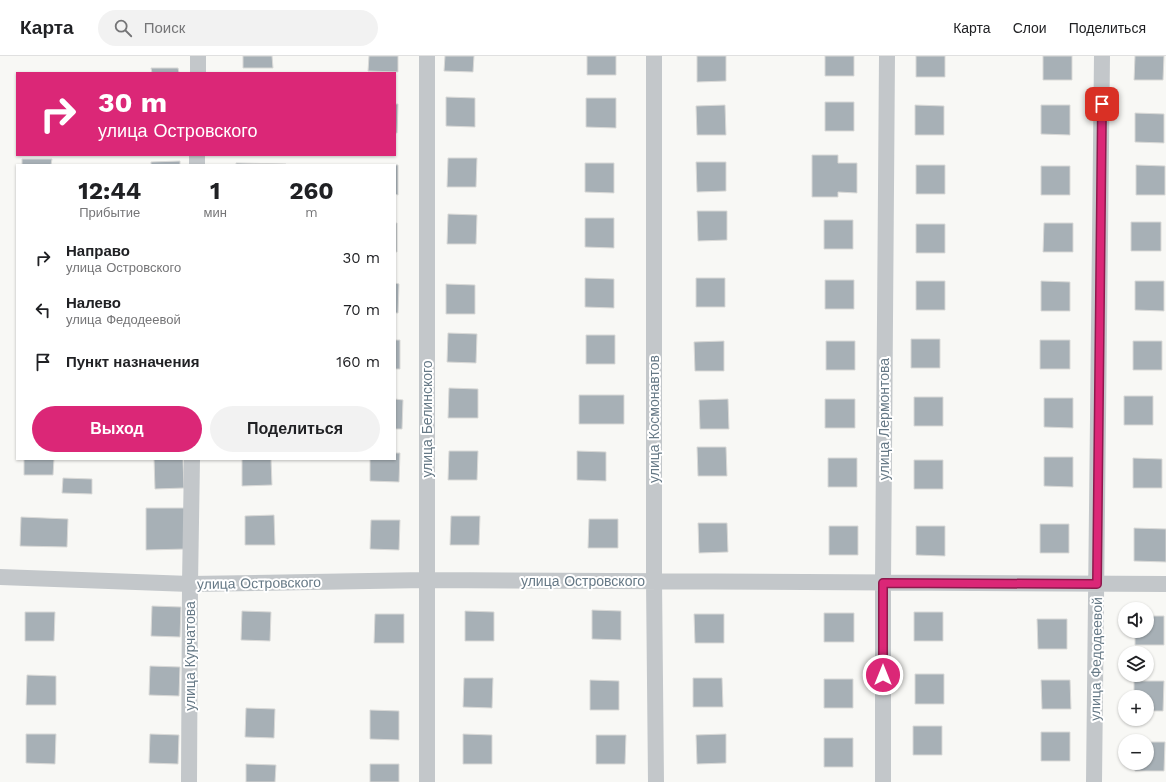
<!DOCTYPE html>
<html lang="ru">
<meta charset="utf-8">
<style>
:root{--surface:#fff;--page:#f2f2f2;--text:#202124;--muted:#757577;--line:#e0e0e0;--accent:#db2777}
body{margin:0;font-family:"Work Sans",sans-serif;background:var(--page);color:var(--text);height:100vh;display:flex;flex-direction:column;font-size:15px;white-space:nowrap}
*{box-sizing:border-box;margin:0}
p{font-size:13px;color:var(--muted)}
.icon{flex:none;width:22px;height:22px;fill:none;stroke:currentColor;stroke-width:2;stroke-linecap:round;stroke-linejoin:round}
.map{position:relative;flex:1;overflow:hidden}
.side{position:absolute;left:16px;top:108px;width:380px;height:296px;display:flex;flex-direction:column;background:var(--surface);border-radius:0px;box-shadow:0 1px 3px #0004}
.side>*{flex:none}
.top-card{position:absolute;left:16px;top:16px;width:380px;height:84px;border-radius:0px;box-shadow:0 1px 3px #0004;background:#db2777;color:#fff;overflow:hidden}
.tools{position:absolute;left:1118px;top:546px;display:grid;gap:8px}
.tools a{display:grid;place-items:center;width:36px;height:36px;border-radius:50%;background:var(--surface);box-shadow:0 1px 3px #0004;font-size:20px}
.pin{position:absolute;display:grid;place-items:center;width:34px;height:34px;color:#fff;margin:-17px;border-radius:8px;box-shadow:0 2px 6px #0006}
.me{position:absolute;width:44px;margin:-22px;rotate:0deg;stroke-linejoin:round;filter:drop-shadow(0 0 3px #0008)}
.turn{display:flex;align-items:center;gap:14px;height:84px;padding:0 16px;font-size:18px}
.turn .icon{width:52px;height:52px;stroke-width:2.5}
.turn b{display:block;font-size:28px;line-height:34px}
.eta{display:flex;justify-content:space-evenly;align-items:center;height:68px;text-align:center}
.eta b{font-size:24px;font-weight:700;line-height:28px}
.action{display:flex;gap:8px;margin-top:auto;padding:8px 16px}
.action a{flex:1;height:46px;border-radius:24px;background:var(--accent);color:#fff;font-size:16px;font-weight:700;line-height:46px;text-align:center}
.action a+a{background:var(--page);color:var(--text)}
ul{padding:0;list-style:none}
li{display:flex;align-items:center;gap:12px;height:52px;padding:0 16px}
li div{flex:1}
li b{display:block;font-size:15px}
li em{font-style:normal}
header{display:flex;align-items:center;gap:24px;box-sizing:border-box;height:56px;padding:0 20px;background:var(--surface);border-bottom:1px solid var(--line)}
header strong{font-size:19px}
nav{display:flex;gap:22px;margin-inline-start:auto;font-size:14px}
.search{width:280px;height:36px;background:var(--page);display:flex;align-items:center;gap:10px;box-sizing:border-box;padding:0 14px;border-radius:22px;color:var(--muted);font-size:15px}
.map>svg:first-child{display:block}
.building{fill:#a7b0b6;stroke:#d9d9d7}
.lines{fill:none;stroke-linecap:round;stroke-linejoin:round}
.minor{stroke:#c3c7ca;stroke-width:16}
.route-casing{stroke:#8e194d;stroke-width:10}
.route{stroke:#db2777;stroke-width:7}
.labels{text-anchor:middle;stroke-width:4;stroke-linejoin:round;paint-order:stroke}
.street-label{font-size:14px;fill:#667986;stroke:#fff}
</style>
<header>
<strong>Карта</strong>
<div class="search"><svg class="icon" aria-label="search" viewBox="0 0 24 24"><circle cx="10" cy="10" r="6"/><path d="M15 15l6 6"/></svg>Поиск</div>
<nav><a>Карта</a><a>Слои</a><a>Поделиться</a></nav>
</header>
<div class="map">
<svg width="1166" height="726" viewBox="0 0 1166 726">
<rect width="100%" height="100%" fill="#f8f8f5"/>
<path class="building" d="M243 0H272L273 12H243Z
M369 0H398V16L368 15Z
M445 0H474L473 16 444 15Z
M587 0H616V19H587Z
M697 0H726V25L697 26Z
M825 0H854V20H825Z
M916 0H945V21H916Z
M1043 0H1072V24H1043Z
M1135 0H1164L1163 24H1134Z
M151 12H178L179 17H152Z
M446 41 475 42V71L446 70Z
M586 42H616V72L586 71Z
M825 46H854V75H825Z
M395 48H398L397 77H395Z
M725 49 726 79H697L696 50Z
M915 49 944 50V79H915Z
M1041 49H1070V79L1041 78Z
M1135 57 1164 58V87L1135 86Z
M812 99H838V107H857V137L838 136V141H812Z
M448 102H477L476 131H447Z
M22 103H52L51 109H22Z
M180 105V109H151V106Z
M696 106H726V135L697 136Z
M236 107 286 108V109H236Z
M585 107H614V137L585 136Z
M395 109H398V139L395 138Z
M916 109H945V138H916Z
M1136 109 1165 110V139H1136Z
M1041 110H1070V139H1041Z
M697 155H727V184L698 185Z
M448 158 477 159 476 188H447Z
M585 162H614V192L585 191Z
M824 164H853V193H824Z
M1131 166H1161V195H1131Z
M395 167H397V196H395Z
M1044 167H1073V196H1043Z
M916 168H945V197H916Z
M585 222 614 223V252L585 251Z
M696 222H725V251H696Z
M825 224H854V253H825Z
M916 225H945V254H916Z
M1041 225 1070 226V255H1041Z
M1135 225H1164V255L1135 254Z
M395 227 399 228 398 257H395Z
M446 228 475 229V258H446Z
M448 277 477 278 476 307 447 306Z
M586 279H615V308H586Z
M911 283H940V312H911Z
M395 284H400V313H395Z
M1040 284H1070V313H1040Z
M724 285V315H695L694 286Z
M826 285H855V314H826Z
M1133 285H1162V314H1133Z
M449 332 478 333V362H448Z
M579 339H624V368H579Z
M1124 340H1153V369H1124Z
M914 341H943V370H914Z
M1044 342H1073V372L1044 371Z
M395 343 403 344 402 373H395Z
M728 343 729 373H700L699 344Z
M825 343H855V372H825Z
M697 391H726L727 420H698Z
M449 395H478L477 424H448Z
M577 395 606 396V425L577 424Z
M395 397H400L399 426 370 425V403H395Z
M1044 401H1073V431L1044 430Z
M828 402H857V431H828Z
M1133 402 1162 403V432H1133Z
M24 403H54L53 419H24Z
M154 403H183L184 432 155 433Z
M242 403H271L272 429 242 430Z
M914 404H943V433H914Z
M63 422 92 423V438L62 437Z
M146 452H185L186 493 146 494Z
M274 459 275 489H245V460Z
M451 460H480L479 489H450Z
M21 461 68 463 67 491 20 490Z
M589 463H618V492H588Z
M371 464H400L399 494 370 493Z
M698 467H727L728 496 699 497Z
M1040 468H1069V497H1040Z
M829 470H858V499H829Z
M916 470H945V500L916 499Z
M1134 472 1166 473V506L1134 505Z
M152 550 181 551 180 581 151 580Z
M592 554 621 555V584L592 583Z
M242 555 271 556 270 585 241 584Z
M465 555 494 556V585H465Z
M25 556H55L54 585H25Z
M914 556H943V585H914Z
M824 557H854V586H824Z
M375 558H404V587H374Z
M694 558H724V587H695Z
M1147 560H1164V589H1135V575H1147Z
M1037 563H1067V593H1038Z
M150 610 180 611 179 640 149 639Z
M915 618H944V648H915Z
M27 619 56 620V649H26Z
M464 622H493L492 652 463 651Z
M693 622H722L723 651H693Z
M824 623H853V652H824Z
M590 624 619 625V654H590Z
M1041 624H1070L1071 653H1042Z
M1134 625H1164L1163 655H1147V641H1134Z
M246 652 275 653 274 682 245 681Z
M370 654 399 655V684L370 683Z
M913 670H942V699H913Z
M1041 676H1070V705H1041Z
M26 678H56L55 708 26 707Z
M150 678 179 679 178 708 149 707Z
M463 678 492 679V708H463Z
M726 678V707L697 708 696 679Z
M596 679H626L625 708H596Z
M824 682H853V711H824Z
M1147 686H1165L1164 715H1135V707H1147Z
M246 708 276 709 275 726H246Z
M370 708H399V726H370Z"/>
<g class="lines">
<path class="minor" d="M654 0V525L656 726
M198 17V0
M197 109V99
M0 521 190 528 426 524 1166 528
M189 726 190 528 192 403
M427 726V0
M883 726V527L887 0
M1094 726 1102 0"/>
</g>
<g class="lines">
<g class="route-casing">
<path id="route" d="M883 619V527L1097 528 1102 48"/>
</g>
<use href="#route" class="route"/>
</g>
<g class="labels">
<g class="street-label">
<text transform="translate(427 363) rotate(-90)" y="5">улица Белинского</text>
<text transform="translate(654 363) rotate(-90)" y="5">улица Космонавтов</text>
<text transform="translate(884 363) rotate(-90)" y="5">улица Лермонтова</text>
<text x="583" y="530">улица Островского</text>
<text transform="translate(259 527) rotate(-1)" y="5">улица Островского</text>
<text transform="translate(190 600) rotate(-90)" y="5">улица Курчатова</text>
<text transform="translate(1096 603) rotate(-89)" y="5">улица Федодеевой</text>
</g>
</g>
</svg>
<div class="tools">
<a><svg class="icon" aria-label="sound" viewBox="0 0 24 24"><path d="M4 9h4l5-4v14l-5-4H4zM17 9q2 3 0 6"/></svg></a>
<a><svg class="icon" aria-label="layers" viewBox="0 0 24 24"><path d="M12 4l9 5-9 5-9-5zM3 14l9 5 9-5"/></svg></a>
<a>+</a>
<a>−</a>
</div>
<div class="pin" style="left:1102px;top:48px;background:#d93025"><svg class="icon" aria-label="arrive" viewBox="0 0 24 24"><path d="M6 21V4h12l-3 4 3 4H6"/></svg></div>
<svg class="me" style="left:883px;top:619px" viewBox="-20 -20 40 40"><circle r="17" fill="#db2777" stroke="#fff" stroke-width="3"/><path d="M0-11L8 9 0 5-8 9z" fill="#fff"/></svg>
<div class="top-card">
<div class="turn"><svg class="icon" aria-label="right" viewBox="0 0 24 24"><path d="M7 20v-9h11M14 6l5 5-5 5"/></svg><div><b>30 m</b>улица Островского</div></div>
</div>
<section class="side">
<div class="eta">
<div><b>12:44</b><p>Прибытие</p></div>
<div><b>1</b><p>мин</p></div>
<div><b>260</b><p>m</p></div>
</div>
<ul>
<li><svg class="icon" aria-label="right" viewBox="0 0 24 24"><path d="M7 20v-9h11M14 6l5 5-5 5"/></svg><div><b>Направо</b><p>улица Островского</p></div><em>30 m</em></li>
<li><svg class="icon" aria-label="left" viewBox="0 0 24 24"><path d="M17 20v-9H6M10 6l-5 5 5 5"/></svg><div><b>Налево</b><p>улица Федодеевой</p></div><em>70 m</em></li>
<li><svg class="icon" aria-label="arrive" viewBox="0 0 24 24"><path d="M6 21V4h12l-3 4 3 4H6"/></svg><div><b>Пункт назначения</b></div><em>160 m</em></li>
</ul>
<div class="action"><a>Выход</a><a>Поделиться</a></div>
</section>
</div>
